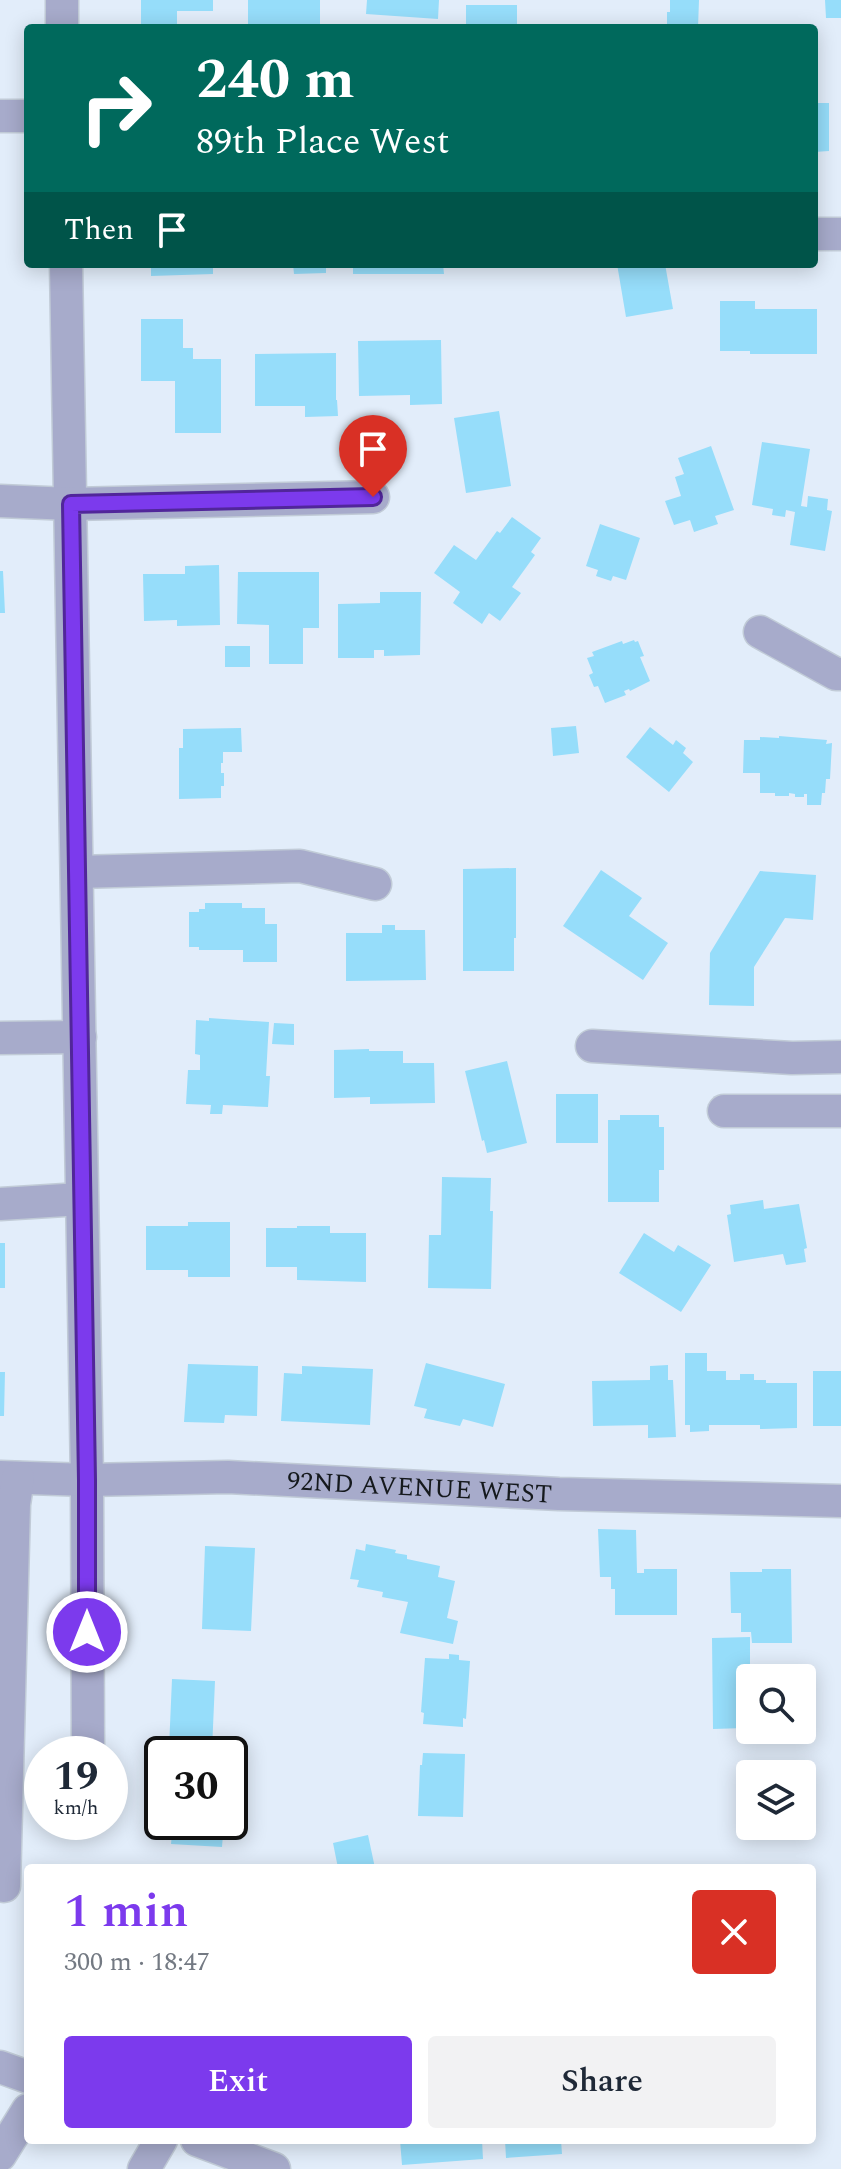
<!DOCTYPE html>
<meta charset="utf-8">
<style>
:root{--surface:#fff;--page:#f2f2f3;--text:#1f2937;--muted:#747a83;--accent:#7c3aed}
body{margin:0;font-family:Spectral,serif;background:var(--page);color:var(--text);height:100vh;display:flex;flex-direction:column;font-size:30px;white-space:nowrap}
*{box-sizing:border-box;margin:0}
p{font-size:26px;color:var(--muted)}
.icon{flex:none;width:44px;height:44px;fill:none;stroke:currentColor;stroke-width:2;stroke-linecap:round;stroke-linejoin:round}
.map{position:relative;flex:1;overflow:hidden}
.drawer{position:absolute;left:24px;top:1864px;width:792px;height:280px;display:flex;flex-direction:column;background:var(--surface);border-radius:8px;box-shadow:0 4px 20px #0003}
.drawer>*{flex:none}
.top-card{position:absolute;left:24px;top:24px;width:794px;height:244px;border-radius:8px;box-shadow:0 4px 20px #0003;background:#00695c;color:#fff;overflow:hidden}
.controls{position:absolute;left:736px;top:1664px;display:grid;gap:16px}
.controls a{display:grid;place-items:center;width:80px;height:80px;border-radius:8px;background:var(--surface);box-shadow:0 4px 20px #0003;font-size:40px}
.speed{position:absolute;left:24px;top:1736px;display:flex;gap:16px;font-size:40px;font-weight:700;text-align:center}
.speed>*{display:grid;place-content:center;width:104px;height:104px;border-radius:50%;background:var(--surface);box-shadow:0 4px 20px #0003;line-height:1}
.speed small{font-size:20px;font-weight:400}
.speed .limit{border:4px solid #111;border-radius:12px;background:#fff;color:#111}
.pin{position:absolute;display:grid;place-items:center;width:68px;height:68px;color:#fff;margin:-82px -34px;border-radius:50% 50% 50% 0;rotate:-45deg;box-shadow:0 0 8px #0007}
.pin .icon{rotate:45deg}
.me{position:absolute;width:88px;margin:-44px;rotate:0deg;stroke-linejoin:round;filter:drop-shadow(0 0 6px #0008)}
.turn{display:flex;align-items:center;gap:28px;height:168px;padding:0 40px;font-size:36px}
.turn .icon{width:104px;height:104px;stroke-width:2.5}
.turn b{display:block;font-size:56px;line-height:68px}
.then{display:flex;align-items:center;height:76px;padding:0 40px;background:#0003;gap:16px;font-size:30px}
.round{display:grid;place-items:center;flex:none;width:84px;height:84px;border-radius:8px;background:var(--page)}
.overview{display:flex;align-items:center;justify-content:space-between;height:136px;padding:0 40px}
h1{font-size:48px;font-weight:600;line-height:60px;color:var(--accent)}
.action{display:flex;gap:16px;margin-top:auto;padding:16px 40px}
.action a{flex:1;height:92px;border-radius:8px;background:var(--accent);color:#fff;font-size:32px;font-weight:600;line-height:92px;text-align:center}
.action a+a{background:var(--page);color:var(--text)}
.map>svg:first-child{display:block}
.building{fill:#96ddfa}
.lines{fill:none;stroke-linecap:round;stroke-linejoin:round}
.minor-casing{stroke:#c1cbd7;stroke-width:35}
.minor{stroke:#a7abcb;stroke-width:32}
.route-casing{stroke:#51269a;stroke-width:20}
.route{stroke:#7c3aed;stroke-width:14}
.labels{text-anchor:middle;stroke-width:6;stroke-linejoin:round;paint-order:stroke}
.street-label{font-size:26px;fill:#15191d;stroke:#fff}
</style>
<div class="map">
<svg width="841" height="2169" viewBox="0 0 841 2169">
<rect width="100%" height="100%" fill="#e2edfa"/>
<path class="building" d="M141 0H213V11H177V28H141Z
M248 0H320V28H248Z
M367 0H439L438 19 366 14Z
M670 0H699L698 28H670V26H667V12H670Z
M825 0H841V18H826Z
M466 5H517V28H466Z
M814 103H829V151L814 152Z
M151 264H213V274L151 276Z
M293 264H326V273L294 274Z
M353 264H443L444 274H353Z
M617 264H665L673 309 626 317Z
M720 301H755V309H817V354H750V351H720Z
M141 319H183V348H193V359H221V433H175V381H141Z
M441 340 442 404 410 405V395L359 396 358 341Z
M336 353V400H337L338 416 305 417V406H255V354Z
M499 411 511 486 466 493 454 418Z
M762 442 810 449 801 506 807 507 808 496 828 499 827 510 832 511 825 551 790 545 795 512 786 510 785 517 772 515 773 509 752 505Z
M711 446 734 510 715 516 718 524 694 532 690 520 674 525 665 501 681 496 675 477 684 474 678 458Z
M512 517 541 538 531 552 535 555 512 587 521 593 500 621 489 613 482 624 453 603 460 592 434 573 454 545 476 560 497 531 500 533Z
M600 524 640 538 626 580 613 576 611 581 596 576 598 570 586 566Z
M219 565 220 625 177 626V620L144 621 143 574H185V566Z
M0 571H3L5 613H0Z
M238 572H319V628H303V664H269V625L237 624Z
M380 592H421L420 655 384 656V650H374V658H338V604L380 603Z
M634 640 635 642 638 641 644 656 640 657 650 681 630 691 629 689 624 691 626 695 605 703 598 686 594 687 589 675 593 673 587 658 594 656 592 652 622 641 623 644Z
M225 646H250V667H225Z
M576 726 579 753 553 756 551 728Z
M650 727 673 745 676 740 686 748 683 753 693 762 669 792 626 757Z
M241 728 242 752H223V763H221V773H224V786H221V798L179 799V748H183V729Z
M779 736 827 740 826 744 832 743 830 779H826L825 793H822L821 805H807V794H804V797H795V794L789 793V796H775V793H760V773H743L744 740H760V737L779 738Z
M516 868V938H514V971H463V869Z
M601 870 642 898 629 916 668 943 643 980 563 926Z
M760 871 816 875 813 920 785 918 754 967V1006L709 1005 710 953Z
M205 903H242V908H265V924H277V962H243V950H199V947H189V912H199V909H205Z
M382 925H395V930H425L426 980 346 981V933H382Z
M209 1018 269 1022 266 1076H270L268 1107 223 1105 222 1114H210L211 1105 186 1104 188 1070H200V1055L195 1054 196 1020 209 1021Z
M274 1023 294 1024V1045L272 1044Z
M369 1049V1051H403V1063H434L435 1103 370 1104V1097L334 1098V1050Z
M507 1061 527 1143 487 1153 484 1140 482 1141 465 1071Z
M556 1094H598V1143H556Z
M620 1115H659V1127H664V1170H659V1202H608V1120H620Z
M442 1177 491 1178 490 1211H493L491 1289 428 1288 429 1235H441Z
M763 1200 764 1209 799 1204 807 1248 804 1249 806 1262 786 1265 783 1254 734 1262 727 1215 731 1214 730 1205Z
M188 1222H230V1277H188V1270H146V1226H188Z
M297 1226H330V1233H366V1282L297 1280V1267H266V1228H297Z
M644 1233 674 1252 678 1245 711 1265 681 1312 619 1273Z
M0 1243H5V1288H0Z
M685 1353H707V1371H726V1380H740V1374H754V1380H766V1383H797V1428L760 1429V1425H709V1431L690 1432V1425H685Z
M426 1363 505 1384 493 1427 463 1419 460 1426 424 1418 427 1409 414 1406Z
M188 1364 258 1366 257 1416 225 1415 224 1423 184 1422Z
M668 1365V1380H673L676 1437 648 1438V1425L593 1426 592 1381 650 1380V1366Z
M302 1366 373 1369 370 1425 281 1421 284 1373 302 1374Z
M813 1371H841V1426H813Z
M0 1372H5L4 1416H0Z
M598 1529 636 1530 637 1573H644V1569H677V1615H615V1589H611V1577H600Z
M366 1544 396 1550 395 1553 407 1555V1559L440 1566 438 1577 455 1581 447 1618 458 1621 453 1644 400 1633 408 1602 382 1597 383 1592 357 1587 359 1580 350 1579 356 1549 365 1551Z
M205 1546 255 1548 251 1631 202 1629Z
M762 1569H791L792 1643H752L751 1632H741V1613H731L730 1572H762Z
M750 1637V1699H745V1728L713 1729 712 1638Z
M449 1654 459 1655V1660L470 1661 466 1719 463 1718V1727L423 1724 424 1713 421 1712 425 1658 449 1659Z
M172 1679 215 1681 212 1750 169 1748Z
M752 1730H777V1736L772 1737V1739L755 1740V1735H752Z
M423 1753 465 1754 463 1817 418 1816 420 1765H422Z
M147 1772 162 1774V1810L144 1809Z
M173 1822H224L222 1847 171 1844Z
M368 1835 375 1868H338L333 1843Z
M400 2140H482L483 2159 402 2165Z
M505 2140H561L562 2154 506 2158Z"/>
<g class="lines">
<g class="minor-casing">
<g id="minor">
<path d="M62 0V28"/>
<path d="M0 116H28"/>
<path d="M814 234H841"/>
<path d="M66 264 87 1480 88 1754"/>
<path d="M0 501 71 504 373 497"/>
<path d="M760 632 836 674H841"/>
<path d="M77 872 300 866 375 884"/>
<path d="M0 1038 80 1037"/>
<path d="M592 1046 792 1058 841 1057"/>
<path d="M724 1111H841"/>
<path d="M0 1204 81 1199"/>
<path id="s1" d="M0 1477 87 1480 228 1477 559 1494 841 1501"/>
<path d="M4 1886 14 1504 18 1478"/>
<path d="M0 2067 28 2077"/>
<path d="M197 2140 274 2169"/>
<path d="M0 2155 28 2110"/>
<path d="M144 2169 161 2140"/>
</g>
</g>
<use href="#minor" class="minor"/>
</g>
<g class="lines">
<g class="route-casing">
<path id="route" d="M87 1632V1480L71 504 373 497"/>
</g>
<use href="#route" class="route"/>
</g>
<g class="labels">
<g class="street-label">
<text dy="9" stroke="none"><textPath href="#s1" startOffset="420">92ND AVENUE WEST</textPath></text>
</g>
</g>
</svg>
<div class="controls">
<a><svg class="icon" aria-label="search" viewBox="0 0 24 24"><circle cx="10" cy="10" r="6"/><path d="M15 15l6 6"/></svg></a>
<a><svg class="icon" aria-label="layers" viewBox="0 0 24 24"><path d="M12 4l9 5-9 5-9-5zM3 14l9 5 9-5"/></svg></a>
</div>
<div class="speed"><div>19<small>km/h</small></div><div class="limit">30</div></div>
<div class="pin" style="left:373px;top:497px;background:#d93025"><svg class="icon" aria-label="arrive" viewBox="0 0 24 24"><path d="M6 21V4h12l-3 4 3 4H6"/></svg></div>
<svg class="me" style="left:87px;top:1632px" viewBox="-20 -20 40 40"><circle r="17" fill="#7c3aed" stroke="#fff" stroke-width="3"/><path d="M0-11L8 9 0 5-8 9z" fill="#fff"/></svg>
<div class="top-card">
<div class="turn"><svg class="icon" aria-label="right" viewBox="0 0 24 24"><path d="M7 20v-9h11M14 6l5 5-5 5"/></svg><div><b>240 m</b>89th Place West</div></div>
<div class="then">Then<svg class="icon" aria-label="arrive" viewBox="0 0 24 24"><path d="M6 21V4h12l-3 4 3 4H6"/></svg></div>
</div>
<section class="drawer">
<div class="overview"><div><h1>1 min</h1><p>300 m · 18:47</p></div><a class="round" style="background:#d93025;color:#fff"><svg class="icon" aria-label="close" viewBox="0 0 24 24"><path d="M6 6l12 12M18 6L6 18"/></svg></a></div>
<div class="action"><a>Exit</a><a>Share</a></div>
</section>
</div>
